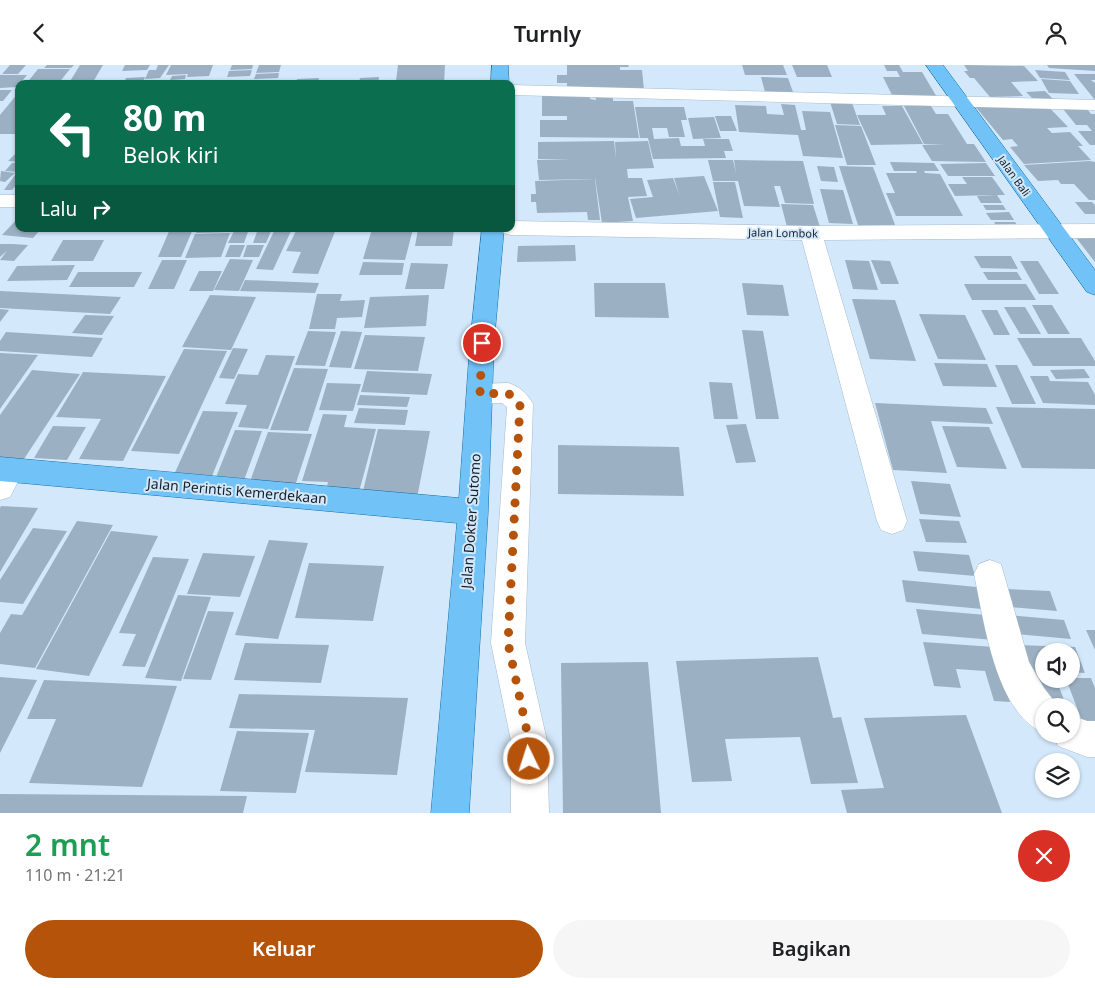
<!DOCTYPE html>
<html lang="id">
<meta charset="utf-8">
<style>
:root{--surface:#fff;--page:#f6f6f6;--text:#202124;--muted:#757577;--accent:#b45309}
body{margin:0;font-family:"Noto Sans",sans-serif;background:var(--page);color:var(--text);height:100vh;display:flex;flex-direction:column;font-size:19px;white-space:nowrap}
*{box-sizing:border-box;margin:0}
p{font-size:16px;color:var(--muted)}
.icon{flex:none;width:28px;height:28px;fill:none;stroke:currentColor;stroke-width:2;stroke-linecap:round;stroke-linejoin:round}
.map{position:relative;height:748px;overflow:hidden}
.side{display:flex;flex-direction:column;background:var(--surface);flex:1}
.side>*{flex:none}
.top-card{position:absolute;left:15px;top:15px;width:500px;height:152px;border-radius:10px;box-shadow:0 1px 4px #0004;background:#0b6e4f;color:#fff;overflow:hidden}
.controls{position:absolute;left:1035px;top:578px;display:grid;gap:10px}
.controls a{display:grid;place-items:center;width:45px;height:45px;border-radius:50%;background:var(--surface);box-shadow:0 1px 4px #0004;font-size:25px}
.pin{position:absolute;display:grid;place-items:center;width:42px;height:42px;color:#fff;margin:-21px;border:2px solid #fff;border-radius:50%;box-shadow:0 1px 5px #0007}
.me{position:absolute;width:55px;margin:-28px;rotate:356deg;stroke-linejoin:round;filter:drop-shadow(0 0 4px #0008)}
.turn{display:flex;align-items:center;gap:18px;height:105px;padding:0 25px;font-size:22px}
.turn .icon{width:65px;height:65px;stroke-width:2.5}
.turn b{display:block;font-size:35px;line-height:42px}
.then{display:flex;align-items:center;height:48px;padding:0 25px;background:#0003;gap:10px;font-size:19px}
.round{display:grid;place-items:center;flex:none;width:52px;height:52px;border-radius:26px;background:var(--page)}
.headline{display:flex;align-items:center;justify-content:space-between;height:85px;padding:0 25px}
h1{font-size:30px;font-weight:600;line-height:38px;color:#1e9e55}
.primary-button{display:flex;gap:10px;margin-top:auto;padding:10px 25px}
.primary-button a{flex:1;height:58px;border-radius:30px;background:var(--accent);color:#fff;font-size:20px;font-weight:600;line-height:58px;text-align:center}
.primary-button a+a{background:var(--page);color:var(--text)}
header{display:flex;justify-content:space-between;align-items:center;height:65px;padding:0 25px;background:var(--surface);font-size:22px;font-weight:600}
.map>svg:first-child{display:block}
.building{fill:#9cb0c3}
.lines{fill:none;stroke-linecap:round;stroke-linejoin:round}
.minor-casing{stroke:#a6bbcd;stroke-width:1}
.major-casing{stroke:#146faa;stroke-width:1}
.minor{fill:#fff;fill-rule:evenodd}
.major{fill:#71c2f7;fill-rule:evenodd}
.route{stroke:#b45309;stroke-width:9;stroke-dasharray:0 16.2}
.labels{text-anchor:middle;stroke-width:4;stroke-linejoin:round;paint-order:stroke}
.far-street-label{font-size:11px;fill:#171f26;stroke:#d3e8fb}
.street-label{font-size:14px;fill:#171f26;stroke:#d3e8fb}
</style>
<header><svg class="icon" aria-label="back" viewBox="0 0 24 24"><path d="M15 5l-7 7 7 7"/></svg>Turnly<svg class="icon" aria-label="person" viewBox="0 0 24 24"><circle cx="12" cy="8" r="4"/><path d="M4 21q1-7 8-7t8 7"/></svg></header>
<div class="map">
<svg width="1095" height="748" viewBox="0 0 1095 748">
<rect width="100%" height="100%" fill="#d3e8fb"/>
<path class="building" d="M10 0H26L18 9H2Z
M47 0H74L71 3H44Z
M80 0H103L93 17 69 18Z
M125 0H150L147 5 122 6Z
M158 0H169L160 13 145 14 149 5H156Z
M171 0H213L209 11 187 12 188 9 166 10Z
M232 0H253L252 4 230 5Z
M259 0H281L279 7 256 8Z
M398 0H445L444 19H386V16H396Z
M567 0H628L629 2H620V5H642L644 25 567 24V18H557V10H567Z
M742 0H783L787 10H745Z
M792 0H827L832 12H797Z
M884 0H899L903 7H922L938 34H894L883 12H900L897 6H887Z
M964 0 1024 1 1038 16 1011 17 1023 31 990 32 974 13H970L964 6H968Z
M1047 0H1095V6L1049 3Z
M38 4H70L58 19H26Z
M252 5 250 11 227 12 229 6Z
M1035 5 1065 7 1070 15 1040 13Z
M279 8 278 13 254 14 256 9Z
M1074 9H1095V15H1091L1095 18V35Z
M0 10H27L17 22 0 23Z
M186 10 185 14 170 15 172 11Z
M145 12 142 19H124L126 13Z
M379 12 378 19H359L360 13Z
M761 12 788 13 793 27H765Z
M319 13 318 19H296L297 14Z
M1041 14 1070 16 1079 29 1049 28Z
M0 25H12L3 36H0Z
M1045 26 1054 35 1035 36 1026 27Z
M19 27V69H0V50Z
M542 30H590V34L596 35 595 30H613V36H633L639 73 540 72V55H567V51H542Z
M830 37 852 38 860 60 837 59Z
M1045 38 1068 62 1047 63 1052 68 1070 67 1083 81H1078L1091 95 1024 99 1010 82 1018 81 1012 74 1003 75 974 40Z
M781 39 795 40 801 65H806L802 46 830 47 843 93 803 91 798 70 739 67 735 40 766 41 767 49 784 50Z
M882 41H902L923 79 871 80 857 50H886Z
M904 41H931L936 49H948L967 79H974L986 97 932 96 922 80 945 79H924Z
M635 42H684L687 55H681L685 72H669L667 63H652L654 74 679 73 681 81H705L703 74H729L733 86H724L726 93 653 94 648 73H640Z
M1063 44H1087L1091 49H1095V80H1090L1078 66H1092L1087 60H1076Z
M715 51H731L737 66H720Z
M714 52 721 73 693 74 688 53Z
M835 60 861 61 876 100H847Z
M614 76 616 94 615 77 648 76 654 103 627 104 628 113H642L647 131 628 132 633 156 602 158 595 112V114L539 115 537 95 571 94H538V77Z
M19 85V97L8 96Z
M708 95H733L736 108 734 95 803 96 814 139 785 138 780 121H774L780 142 744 141 738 116H713Z
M1090 96 1095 97V135H1089L1074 119H1061L1058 115 1038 116 1024 100Z
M890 97 934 98 939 106H924L925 108 940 109 963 151H896L886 128H895L886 108H917L916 106H894Z
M12 98H19V107L5 106Z
M986 98 995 111H948L940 99Z
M817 101 834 102 838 117 821 116Z
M839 101 873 102 897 165 859 163Z
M1 106 15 108 5 117 0 116Z
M15 110H19V117L12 125H4Z
M704 111 718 146 636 153 630 134 653 132 647 115 673 113 680 132 674 113Z
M962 112H992L1005 130H997L1002 138H981L977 131 996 130 955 131 948 119H967Z
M595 114 600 155H588L587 147 537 148 536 137H531V129H536L535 116Z
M713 117H735L743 153 720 152Z
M820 124 843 125 853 159 829 158Z
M1075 137H1092L1095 140V149H1085Z
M781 139 813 140 820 162H787Z
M983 140H1003L1006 145H986Z
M1009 147 1014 155H991L986 148Z
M19 152V164H41L33 173 2 170Z
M994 157H1015L1021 165 999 166Z
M170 164H193L181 192H158Z
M198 164H230L229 167 196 168Z
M235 164H249L244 178H228Z
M258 164H272L266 178H253Z
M275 164H292L273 205 256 204Z
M297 164H336L318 209 292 208 301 187 286 186Z
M372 164H413L405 195 363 194Z
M418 164H454L452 181H415Z
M230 168 221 192 185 193 195 169Z
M1074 170 1095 173V197Z
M63 175H104L93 196H51Z
M0 179H13L28 180 14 196 0 195 7 186 0 192Z
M230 180H245L240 192H225Z
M247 180H264L259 192H243Z
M575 180 576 196 517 197 518 181Z
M974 191H1011L1018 204 981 203Z
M230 194 253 195 239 226 214 225Z
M162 195H187L174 224H148Z
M845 195 869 196 878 225 853 224Z
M871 195 890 196 899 219H881Z
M1020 196H1038L1059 229H1039Z
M363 197 404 198 402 210H359Z
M411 198 448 199 444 224H405Z
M75 200 67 215 7 216 17 201Z
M199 206H222L213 226H189Z
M78 207H142L134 222H69Z
M983 207H1017L1022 215H988Z
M245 215 319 218 315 228 240 226Z
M594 218H665L669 253 595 252Z
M742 218 783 220 789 251 747 250Z
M964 219H1026L1036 235H972Z
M0 226 121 232 110 249 0 243Z
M317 229H342L340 236 365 235 362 252 337 253 335 264H309Z
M210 230 256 232 231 285 182 282Z
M429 230 426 261 364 263 370 232Z
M852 234 895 235 916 296 870 294Z
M1032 240H1052L1070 269H1048Z
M1004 242H1025L1041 269H1020Z
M0 244 9 245 0 257Z
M981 245H997L1010 270H994Z
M919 249 965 250 986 295 938 294Z
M85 250 114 251 102 270 72 268Z
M742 265 763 266 779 354H756Z
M308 266 336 267 325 301 295 300Z
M341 266 362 267 351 303 329 302Z
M6 267 103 273 92 292 0 286V276Z
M365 270 425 272 418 306 354 304Z
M1017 273H1081L1095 296V301H1033Z
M233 283 248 284 234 314 219 313Z
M184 284 227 286 179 389 131 386Z
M0 288 38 290 0 344Z
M266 290 295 291 268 364 238 362 247 340 225 339 238 309 258 310Z
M934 298 987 299 997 322 943 321Z
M995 300H1017L1036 339H1012Z
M294 303 328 304 308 366 270 365Z
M1084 304 1090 313 1056 314 1050 305Z
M32 305 80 309 22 397 0 396V350Z
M367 306 432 309 427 330 361 327Z
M83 307 166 311 123 396 79 394 101 354 56 352Z
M1030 311H1048L1050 316 1088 317 1095 330V340L1043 338Z
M709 317 732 318 738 354H714Z
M327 318 361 319 353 346 319 345Z
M360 330 410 332 407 342 357 340Z
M875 338 986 343 993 359 931 356 947 408 893 405Z
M996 342 1095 344V404L1022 403Z
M359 343 408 345 405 360 354 358Z
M203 346 238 347 210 416 172 414Z
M323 349 347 350 344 362 376 364 359 427 326 426 328 417 302 416Z
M746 359 756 397 736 398 726 360Z
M53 361 86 362 67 395 34 393Z
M942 361 989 362 1007 404 957 402Z
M378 364 430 366 417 433 362 430Z
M235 365 262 366 243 418 214 417Z
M268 367 312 369 295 421 249 419Z
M558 380 679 382 684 431 558 429Z
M911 416 950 419 961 452 920 449Z
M1 441 38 443 0 507V443Z
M919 454 959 456 967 478 926 477Z
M77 456 113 460 35 603 0 599V568L11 549 22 550Z
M33 463 67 466 23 539 0 537V515Z
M111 466 158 471 89 611 36 604Z
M269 475 308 478 278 574 235 570Z
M913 486 969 490 975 511 918 506Z
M203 488 255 491 240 532 187 529Z
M153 492 189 494 145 602 122 601 136 569 119 568Z
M309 498 384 501 373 556 295 553Z
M902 515 977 522 982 544 906 537Z
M1005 524 1050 526 1057 546 1010 542Z
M178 530 211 532 181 616 145 613Z
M916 544 986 550 994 575 922 569Z
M208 546 234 547 211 615 183 614Z
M1009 550 1064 555 1071 574 1015 569Z
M1086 565H1095V585Z
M923 577 994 582 1010 637 994 636 985 606 956 604 961 623 934 621Z
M245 578 329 580 321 618 234 615Z
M1017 580 1075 582 1085 608 1071 607V586H1044V614H1056L1066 640 1038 638Z
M818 592 833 653 841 652 858 718 811 719 800 672 725 674 732 716 692 717 676 596Z
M648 597 661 748H563L561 598Z
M0 612 37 615 0 688Z
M1071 613H1091L1095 623V669H1087L1066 614Z
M44 615 177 621 142 722 29 718 56 654H27Z
M239 629 408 633 397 710 305 707 315 665 229 663Z
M966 650 1002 748H847L841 725 884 723 864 653Z
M237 666 309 668 296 728 220 726Z
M0 729 247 731 243 748H0Z"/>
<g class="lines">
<g class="minor-casing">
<path id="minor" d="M511 20 1095 35V45L511 30Z
M0 130H19V142H0Z
M511 156 811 161 1095 159V173L824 175 907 456 903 465 892 469 881 465 877 456 802 175 511 170 503 168 501 164H511Z
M508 318C520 322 527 328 533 339L525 578 547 676 549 748H511V676L491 578 507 342 502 338 480 339 471 336 467 329 471 322 480 319Z
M10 393 20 397 24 405 10 432 0 435V397Z
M990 495 1001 499 1029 597 1044 623 1058 641H1044V668C995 648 984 555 974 509L979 499Z
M1071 650 1087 656H1095V692H1087L1058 681 1053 669H1071Z"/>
</g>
<g class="major-casing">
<path id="major" d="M492 0H508L509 19H491Z
M926 0H943L1095 205V230L1087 227Z
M482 164H504L494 278 488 447 469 748H431L457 458 0 416V392L459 433 470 278Z"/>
</g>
<use href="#minor" class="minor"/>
<use href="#major" class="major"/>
</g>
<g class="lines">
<path class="route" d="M482 278 480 329 508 328 520 339 508 578 529 676V694"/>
</g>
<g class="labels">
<g class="far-street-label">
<text transform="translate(1014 111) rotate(54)" y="4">Jalan Bali</text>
<text transform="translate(783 168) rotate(1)" y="4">Jalan Lombok</text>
</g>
<g class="street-label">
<text transform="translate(237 426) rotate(5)" y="5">Jalan Perintis Kemerdekaan</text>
<text transform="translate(471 456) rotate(-86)" y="5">Jalan Dokter Sutomo</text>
</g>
</g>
</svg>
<div class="controls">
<a><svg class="icon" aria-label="sound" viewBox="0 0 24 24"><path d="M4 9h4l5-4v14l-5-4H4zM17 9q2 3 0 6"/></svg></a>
<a><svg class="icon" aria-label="search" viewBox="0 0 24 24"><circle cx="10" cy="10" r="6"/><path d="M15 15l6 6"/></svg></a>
<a><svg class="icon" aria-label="layers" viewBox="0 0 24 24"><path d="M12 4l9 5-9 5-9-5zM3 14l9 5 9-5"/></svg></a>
</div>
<div class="pin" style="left:482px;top:278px;background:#d93025"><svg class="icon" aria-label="arrive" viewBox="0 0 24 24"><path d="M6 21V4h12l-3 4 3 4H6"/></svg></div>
<svg class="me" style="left:529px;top:694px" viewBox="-20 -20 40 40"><circle r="17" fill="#b45309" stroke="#fff" stroke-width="3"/><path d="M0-11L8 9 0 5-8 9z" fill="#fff"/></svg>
<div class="top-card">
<div class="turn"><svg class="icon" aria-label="left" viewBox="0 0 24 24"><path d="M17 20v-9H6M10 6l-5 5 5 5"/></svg><div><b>80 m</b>Belok kiri</div></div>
<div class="then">Lalu<svg class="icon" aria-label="right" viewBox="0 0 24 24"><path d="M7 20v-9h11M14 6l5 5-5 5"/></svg></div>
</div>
</div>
<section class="side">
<div class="headline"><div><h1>2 mnt</h1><p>110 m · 21:21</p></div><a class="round" style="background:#d93025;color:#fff"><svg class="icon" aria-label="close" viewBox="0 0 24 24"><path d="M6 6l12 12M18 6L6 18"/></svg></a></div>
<div class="primary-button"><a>Keluar</a><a>Bagikan</a></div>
</section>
